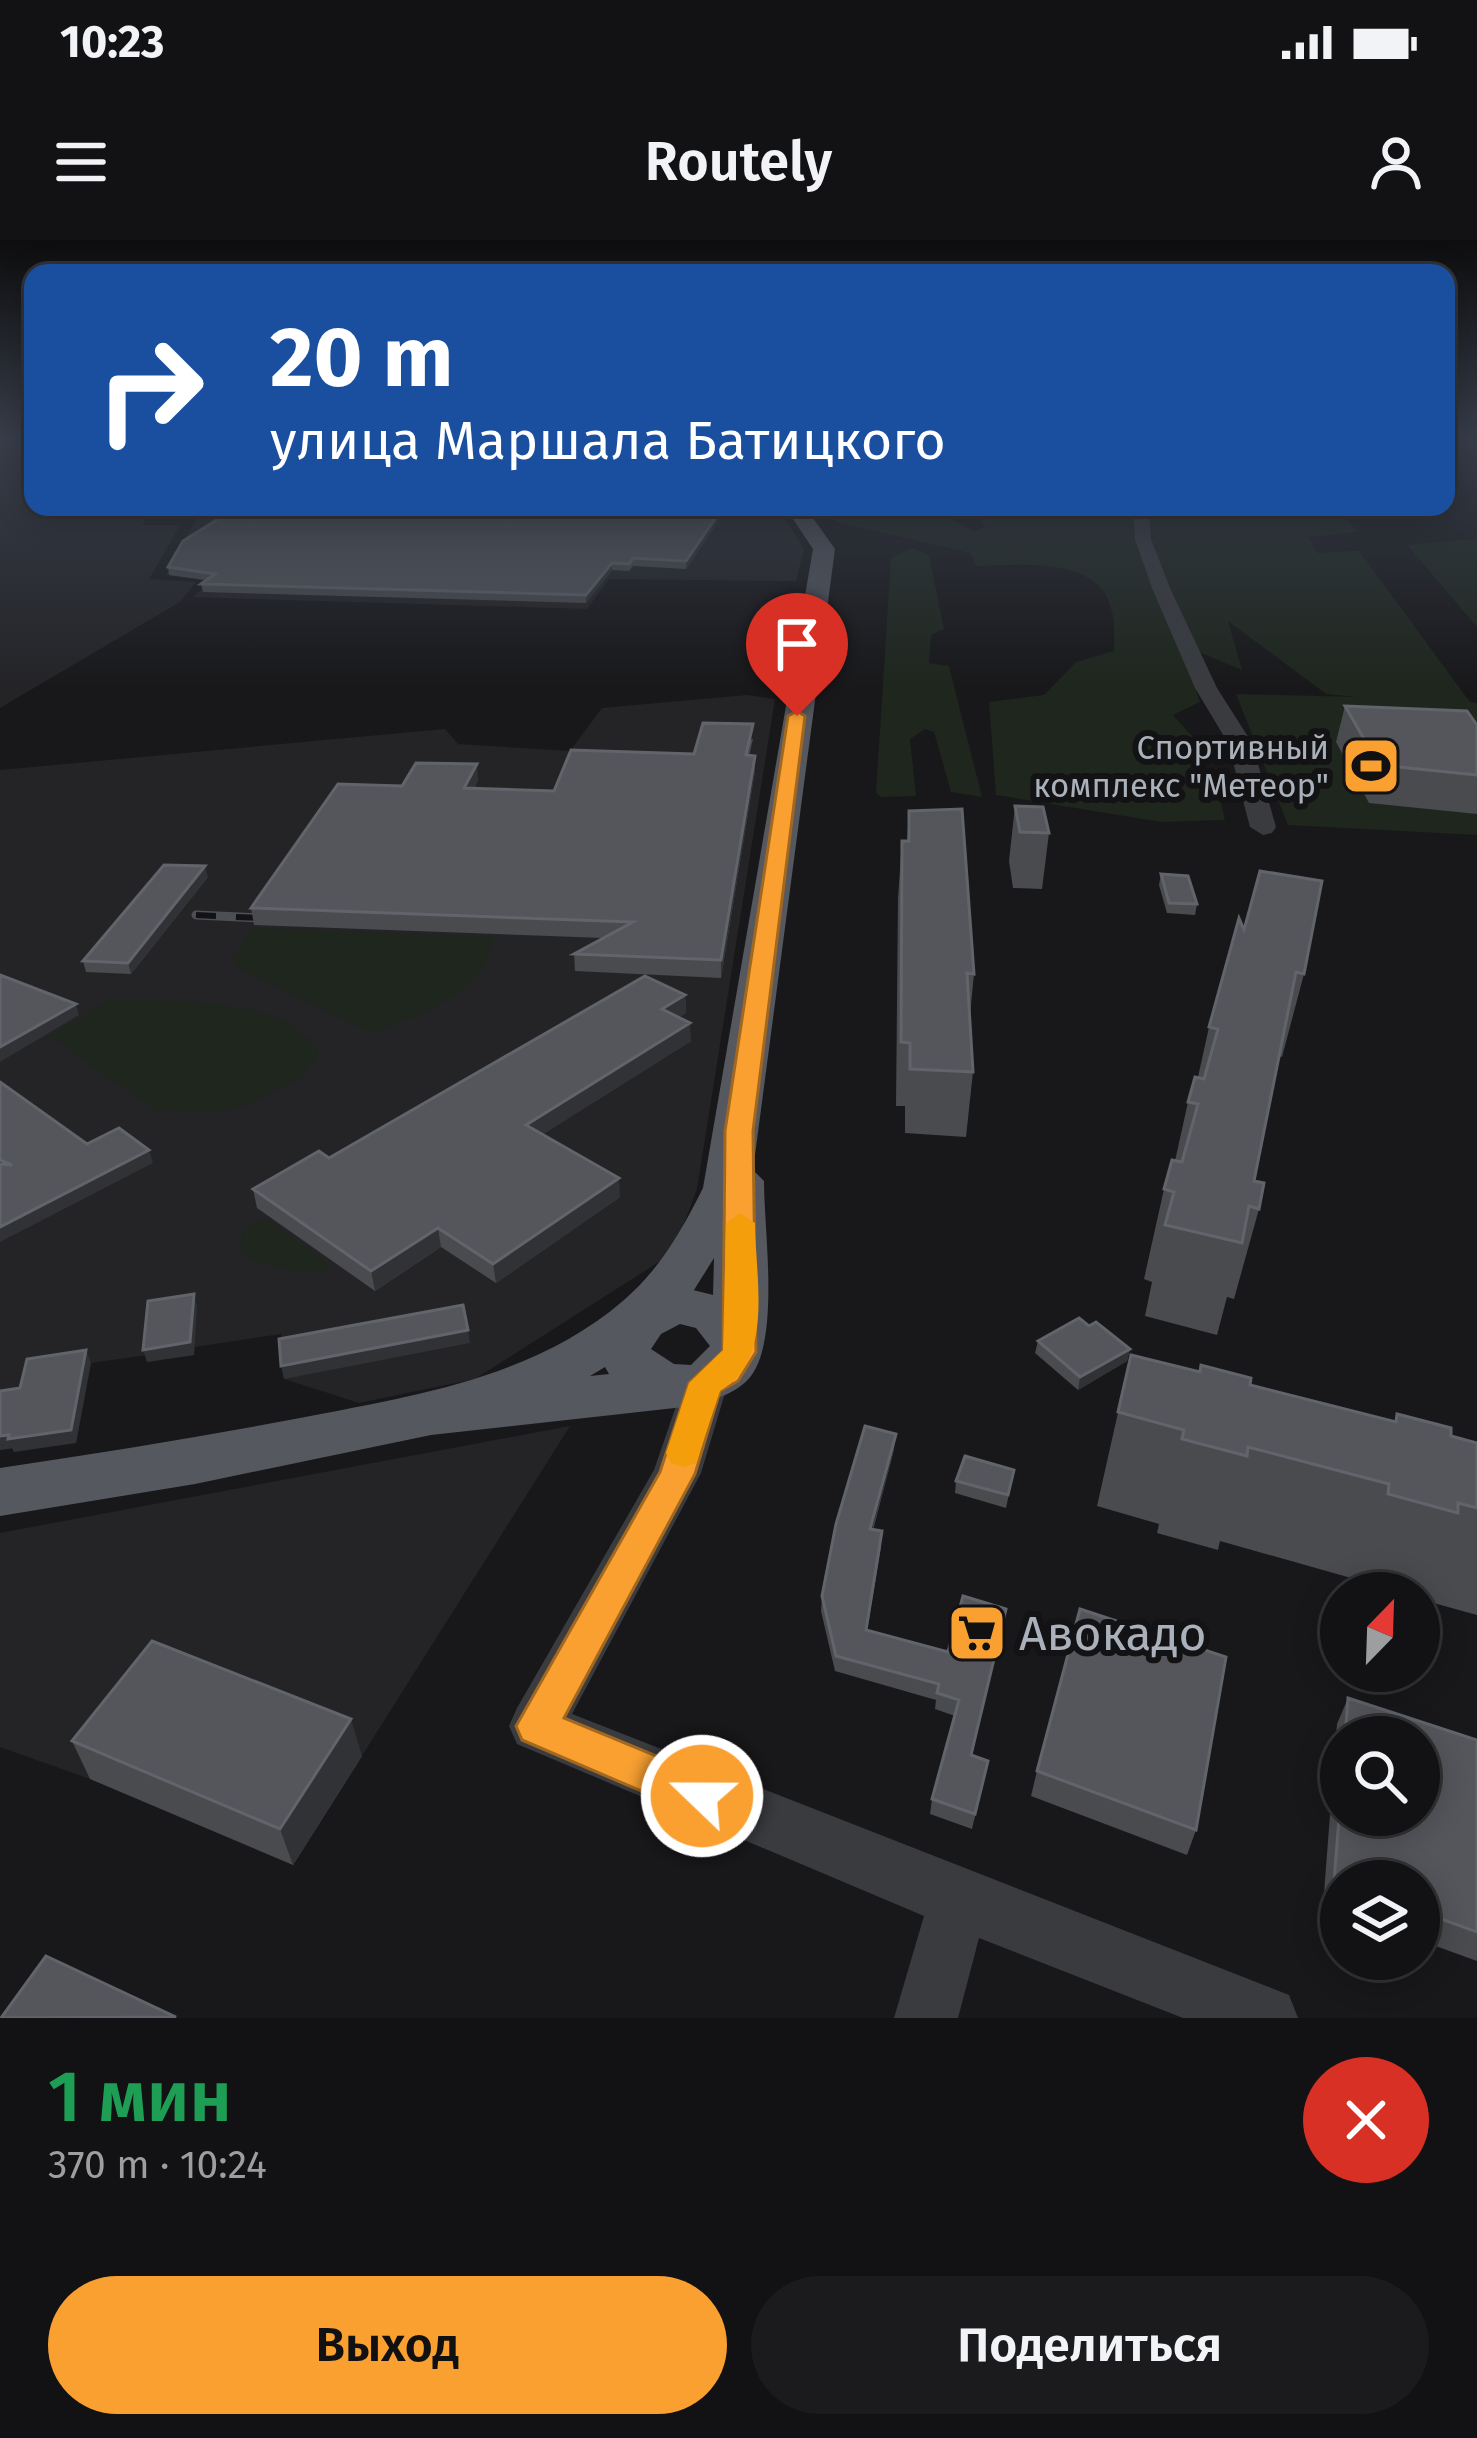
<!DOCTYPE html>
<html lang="ru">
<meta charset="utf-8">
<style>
:root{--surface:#121214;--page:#1b1b1d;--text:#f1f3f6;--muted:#9c9ea0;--line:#313234;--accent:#f9a031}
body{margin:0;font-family:"Fira Sans",sans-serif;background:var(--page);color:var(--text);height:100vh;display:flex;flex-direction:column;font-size:45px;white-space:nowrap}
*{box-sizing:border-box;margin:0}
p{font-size:39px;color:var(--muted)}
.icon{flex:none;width:66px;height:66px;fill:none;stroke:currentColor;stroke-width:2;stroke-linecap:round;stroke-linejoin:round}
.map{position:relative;height:1778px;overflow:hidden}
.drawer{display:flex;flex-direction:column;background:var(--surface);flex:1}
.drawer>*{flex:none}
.hud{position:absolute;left:24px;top:24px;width:1431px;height:252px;border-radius:24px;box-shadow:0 6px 30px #0003,0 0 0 3px var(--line);background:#1a4fa0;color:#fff;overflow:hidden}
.needle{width:78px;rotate:23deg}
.fabs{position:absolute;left:1320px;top:1332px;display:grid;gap:24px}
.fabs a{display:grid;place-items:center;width:120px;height:120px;border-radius:50%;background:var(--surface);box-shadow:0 6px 30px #0003,0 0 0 3px var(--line);font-size:60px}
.pin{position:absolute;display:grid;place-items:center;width:102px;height:102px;color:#fff;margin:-123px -51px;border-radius:50% 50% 50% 0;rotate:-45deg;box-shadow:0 0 12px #0007}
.pin .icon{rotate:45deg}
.me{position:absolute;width:132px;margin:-66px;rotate:292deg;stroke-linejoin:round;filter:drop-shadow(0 0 9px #0008)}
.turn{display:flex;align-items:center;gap:42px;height:252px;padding:0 48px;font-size:54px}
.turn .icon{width:156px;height:156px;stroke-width:2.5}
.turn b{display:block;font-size:84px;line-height:102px}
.round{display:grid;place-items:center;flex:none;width:126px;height:126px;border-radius:63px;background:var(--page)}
.head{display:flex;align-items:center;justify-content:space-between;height:204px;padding:0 48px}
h1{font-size:72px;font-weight:600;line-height:90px;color:#1e9e55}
.action{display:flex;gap:24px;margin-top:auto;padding:24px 48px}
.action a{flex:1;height:138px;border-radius:72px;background:var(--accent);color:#111;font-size:48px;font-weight:600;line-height:138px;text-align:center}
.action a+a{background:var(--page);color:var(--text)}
.status{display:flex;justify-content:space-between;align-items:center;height:84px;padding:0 60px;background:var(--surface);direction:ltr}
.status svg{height:33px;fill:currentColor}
header{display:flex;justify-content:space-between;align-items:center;height:156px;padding:0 48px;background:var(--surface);font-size:54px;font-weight:600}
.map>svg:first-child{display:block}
.built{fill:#242427}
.green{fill:#1e261e}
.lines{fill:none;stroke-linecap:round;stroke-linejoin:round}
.minor{fill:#393b3f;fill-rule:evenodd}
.major{fill:#55585f;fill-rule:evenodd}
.rail-casing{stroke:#4c4f54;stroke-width:9}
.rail{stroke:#131315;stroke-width:6;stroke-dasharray:20;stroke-linecap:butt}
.wall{fill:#494b4f;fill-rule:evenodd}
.shaded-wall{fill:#313235}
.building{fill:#54565b;stroke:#61646a;stroke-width:3}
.route{fill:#f9a031;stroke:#a26820;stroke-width:3}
.slow{fill:#f59e0b}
.labels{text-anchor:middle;stroke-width:12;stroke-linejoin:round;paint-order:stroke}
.far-poi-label{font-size:33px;fill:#aab1ba;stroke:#131315;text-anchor:end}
.near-poi-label{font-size:48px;fill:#aab1ba;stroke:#131315;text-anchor:start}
</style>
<div class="status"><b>10:23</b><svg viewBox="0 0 49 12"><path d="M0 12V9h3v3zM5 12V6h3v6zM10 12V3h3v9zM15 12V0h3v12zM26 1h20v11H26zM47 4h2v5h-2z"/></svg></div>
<header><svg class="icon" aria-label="menu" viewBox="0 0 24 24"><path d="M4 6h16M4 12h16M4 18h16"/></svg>Routely<svg class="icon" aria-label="person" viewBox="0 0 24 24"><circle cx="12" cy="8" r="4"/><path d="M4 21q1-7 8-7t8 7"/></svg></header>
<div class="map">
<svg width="1477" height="1778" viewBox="0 0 1477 1778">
<rect width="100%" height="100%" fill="#18181a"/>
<path class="built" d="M0 199H33V267H156L142 285H180L149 339 196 342 180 362 0 468Z
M203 267H771L783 275 804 309 796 341 609 339 587 369 192 357 212 342 166 335Z
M747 455 775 459 697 949 673 1013 475 1139 359 1163 284 1139 281 1094 195 1107 194 1115 147 1122V1115L91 1123 76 1203 0 1210V530L445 489 458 504 570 511 602 468Z
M570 1186 293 1625 90 1539 0 1507V1293Z"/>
<path class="green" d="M821 267H948L954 280 974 292 985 286 971 267H1126L1131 276 1206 277 1243 267H1336L1357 292 1309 297 1317 313 1359 311 1470 462 1477 463V595L1288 585 1236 454 1358 457 1326 454 1228 381 1242 430 1181 405 1200 462 1173 475 1200 505 1188 536 1218 552 1225 580 1161 582 996 555 989 462 1044 455 1076 422 1114 411C1114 398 1115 384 1112 372 1102 315 1018 325 976 326L971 313 837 282Z
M1477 299V387L1407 305Z
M912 308 929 315 944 389 931 395 929 423 949 426 982 557 951 552 934 492 925 489 910 499 916 556 881 557 876 553 891 318Z
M253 688 494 697C490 709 486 723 479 733 464 757 397 787 370 792L238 728 233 719Z
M112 759C169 762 289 755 319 813L302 837 245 866 224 871 155 870 50 796Z
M265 978 331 1026C303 1042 273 1025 245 1016L239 1007 244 991Z"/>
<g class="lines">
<path class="minor" d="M1133 267H1149L1151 299 1170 348 1217 448 1252 503 1276 587 1272 593 1263 595 1250 587 1228 503 1195 448 1152 348 1135 299Z
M706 1127 722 1131 728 1143 701 1233 572 1474 1289 1755 1298 1778H1183L979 1698 958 1778H894L924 1676 517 1504 509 1486 517 1468 654 1230 684 1143 690 1131Z"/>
<path class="major" d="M785 267H805L835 309 753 930 764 941C764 991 780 1097 751 1136 737 1154 714 1159 693 1166L431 1195 195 1244 0 1276V1228C100 1213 200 1197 300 1178 413 1156 534 1138 624 1060 660 1029 682 990 703 948L813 309ZM714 1018 713 1055 693 1050H694ZM680 1084 696 1088 710 1106 691 1125 674 1124 651 1109 661 1094ZM605 1127 609 1134 590 1136Z"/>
<g class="rail-casing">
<path id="rail" d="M196 675 259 678"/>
</g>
<use href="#rail" class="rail"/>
</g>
<path class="wall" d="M217 267H728L686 329 633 326 629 331 612 330 586 363 203 352 201 344 206 340 169 335 168 327 226 274H219Z
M1345 466 1477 485V574L1369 563 1336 502Z
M753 499 749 516H755V531L721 738 575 731 574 714 604 698 254 685 251 668 402 546 478 540 474 548 554 551Z
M1015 566 1049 593 1042 649 1013 648 1009 621Z
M909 571 974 734 970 775 973 832 966 897 905 893V866H896L898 658 902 601H907Z
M1161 634 1197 664 1195 675 1167 673 1159 645Z
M208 637 131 734 86 732 83 721Z
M1244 690 1304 734 1282 817 1279 816 1254 941 1259 969 1234 1059 1227 1057 1217 1095 1145 1076 1152 1042 1144 1039 1164 949 1175 921 1188 862 1198 837 1209 787Z
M685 755 686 773 679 777 691 801 543 894 620 957 496 1043 441 1007 375 1051 257 968 253 949 329 918Z
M1089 1086 1130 1109 1127 1121 1078 1150 1035 1113 1038 1101Z
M1131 1115 1394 1182 1397 1174 1451 1196 1477 1203V1375L1419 1359V1353H1367L1350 1348 1351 1338 1220 1301 1218 1310 1157 1293 1159 1284 1097 1266Z
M894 1210 873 1290 881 1307 867 1391 948 1412 1006 1369 972 1515 988 1521 972 1589 930 1574 932 1559 955 1476 935 1469 936 1460 835 1431 821 1371 822 1356Z
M1014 1230 1006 1268 955 1253 956 1241Z
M1348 1458 1477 1500V1721L1419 1700V1641H1341V1672L1323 1666 1337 1484ZM1341 1497H1419L1341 1575Z
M72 1501 362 1516 293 1625 90 1539Z
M1037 1531 1196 1590 1187 1615 1031 1556Z"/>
<path class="shaded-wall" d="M723 267H728L686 329V321Z
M612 323V330L586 363V355Z
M755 516V531L721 738V720Z
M477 524 478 540 466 563 464 548Z
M205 626 208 637 131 734 128 723Z
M685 755 686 773 662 787V769Z
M76 764 79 775 0 822V807Z
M690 783 691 801 528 904 526 885Z
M149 910 153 923 0 1002V987Z
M619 938 620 957 496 1043 493 1024Z
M438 988 441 1007 375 1051 371 1031Z
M194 1054 197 1066 194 1115 147 1122 143 1110Z
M468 1090 470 1103 284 1139 281 1126Z
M1130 1109 1127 1121 1078 1150 1080 1137Z
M86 1110 91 1123 76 1203 14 1212 12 1208 0 1210V1196Z
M896 1194 894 1210 868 1305 870 1289Z
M351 1479 362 1516 293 1625 280 1589Z"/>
<path class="building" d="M217 267H723L686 321 633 318 629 324 612 323 586 355 201 344 215 334 168 327 183 301 236 268Z
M1345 466 1467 471 1477 485V535L1379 525Z
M703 483 753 484 746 515 755 516 721 720 574 714 633 682 251 668 338 544 402 546 416 523 477 524 464 548 554 551 571 510 694 514Z
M1015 566 1043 567 1049 593 1020 592Z
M962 569 974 734 967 733 973 832 910 829V803L901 802 902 601H909V571Z
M164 625 205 626 128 723 83 721Z
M1260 631 1322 641 1304 734 1296 732 1254 941 1264 943 1259 969 1249 966 1242 1003 1165 985 1174 952 1164 949 1172 920 1182 922 1198 864 1188 862 1195 837 1204 839 1218 789 1209 787 1239 678 1244 690Z
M1161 634 1188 636 1197 664 1169 663Z
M0 735 76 764 0 807Z
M645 736 685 755 662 769 690 783 526 885 619 938 493 1024 438 988 371 1031 253 949 319 911 329 918Z
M0 842 87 904 119 888 149 910 0 987V924L12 925 0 920Z
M194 1054 190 1102 143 1110 148 1061Z
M463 1065 468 1090 281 1126 279 1099Z
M1079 1078 1089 1086 1096 1082 1130 1109 1080 1137 1038 1101Z
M86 1110 71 1190 8 1199 9 1195 0 1196V1151L20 1148 27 1119Z
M1131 1115 1200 1132 1201 1125 1251 1138 1250 1145 1396 1182 1397 1174 1451 1188V1196L1477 1203V1268L1458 1263V1273L1388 1254 1389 1244 1248 1207 1247 1216 1182 1199 1184 1190 1118 1172Z
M865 1186 896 1194 870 1289 882 1291 866 1390 948 1412 963 1356 1006 1369 971 1515 988 1521 975 1574 932 1559 959 1460 937 1453 939 1444 836 1416 822 1356 836 1284Z
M965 1216 1014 1230 1008 1255 956 1241Z
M1080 1369 1226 1417 1196 1590 1037 1531Z
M152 1401 351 1479 280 1589 72 1501Z
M1348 1458 1477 1500V1692L1419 1671V1641H1341V1644L1334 1641 1341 1553V1575H1419V1497H1345Z
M46 1716 176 1777 1 1778Z"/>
<linearGradient id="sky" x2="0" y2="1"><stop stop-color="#0d0d0e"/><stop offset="0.44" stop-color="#373d49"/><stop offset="1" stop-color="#373d49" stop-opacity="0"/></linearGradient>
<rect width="1477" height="448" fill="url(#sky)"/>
<path class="route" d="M797 471 805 476 753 891 756 1112 738 1141 720 1151 695 1234 564 1478 717 1541 724 1556 717 1571 702 1577 522 1500 516 1486 660 1232 689 1143 723 1111 725 891 788 476Z"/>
<path class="slow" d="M740 973 755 983C755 1037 775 1120 720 1151L696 1223 684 1227 671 1223 666 1213 689 1143 723 1110 726 983Z"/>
<defs>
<g id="stadium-square" transform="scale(3)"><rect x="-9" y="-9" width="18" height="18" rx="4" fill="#f9a031" stroke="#131315"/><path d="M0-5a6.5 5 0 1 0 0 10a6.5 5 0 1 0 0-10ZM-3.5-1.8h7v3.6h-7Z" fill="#111"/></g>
<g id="supermarket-square" transform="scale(3)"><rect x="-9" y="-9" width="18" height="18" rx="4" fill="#f9a031" stroke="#131315"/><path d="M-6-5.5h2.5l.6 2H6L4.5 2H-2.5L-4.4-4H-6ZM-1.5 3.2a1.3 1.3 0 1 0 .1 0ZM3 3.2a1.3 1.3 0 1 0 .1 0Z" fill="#111"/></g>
</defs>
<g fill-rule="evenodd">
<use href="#stadium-square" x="1371" y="526"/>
<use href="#supermarket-square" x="977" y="1393"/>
</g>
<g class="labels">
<g class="far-poi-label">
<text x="1329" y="519">Спортивный<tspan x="1329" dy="38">комплекс "Метеор"</tspan></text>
</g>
<g class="near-poi-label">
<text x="1019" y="1410">Авокадо</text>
</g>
</g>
</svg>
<div class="fabs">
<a><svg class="needle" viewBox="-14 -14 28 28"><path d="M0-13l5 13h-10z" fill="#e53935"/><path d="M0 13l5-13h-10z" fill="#9c9ea0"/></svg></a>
<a><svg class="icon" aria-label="search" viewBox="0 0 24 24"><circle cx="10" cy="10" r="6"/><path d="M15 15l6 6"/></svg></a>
<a><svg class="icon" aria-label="layers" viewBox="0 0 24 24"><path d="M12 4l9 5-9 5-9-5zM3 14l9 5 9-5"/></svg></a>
</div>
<div class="pin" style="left:797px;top:476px;background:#d93025"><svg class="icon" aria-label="arrive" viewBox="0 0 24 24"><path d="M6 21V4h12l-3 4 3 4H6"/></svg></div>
<svg class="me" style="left:702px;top:1556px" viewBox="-20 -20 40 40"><circle r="17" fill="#f9a031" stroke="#fff" stroke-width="3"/><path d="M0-11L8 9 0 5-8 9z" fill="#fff"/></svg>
<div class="hud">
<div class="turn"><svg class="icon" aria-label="right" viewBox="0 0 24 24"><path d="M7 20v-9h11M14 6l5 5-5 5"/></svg><div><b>20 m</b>улица Маршала Батицкого</div></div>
</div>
</div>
<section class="drawer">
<div class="head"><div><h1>1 мин</h1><p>370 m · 10:24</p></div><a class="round" style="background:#d93025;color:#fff"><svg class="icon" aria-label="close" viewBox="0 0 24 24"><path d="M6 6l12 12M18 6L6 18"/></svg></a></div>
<div class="action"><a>Выход</a><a>Поделиться</a></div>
</section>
